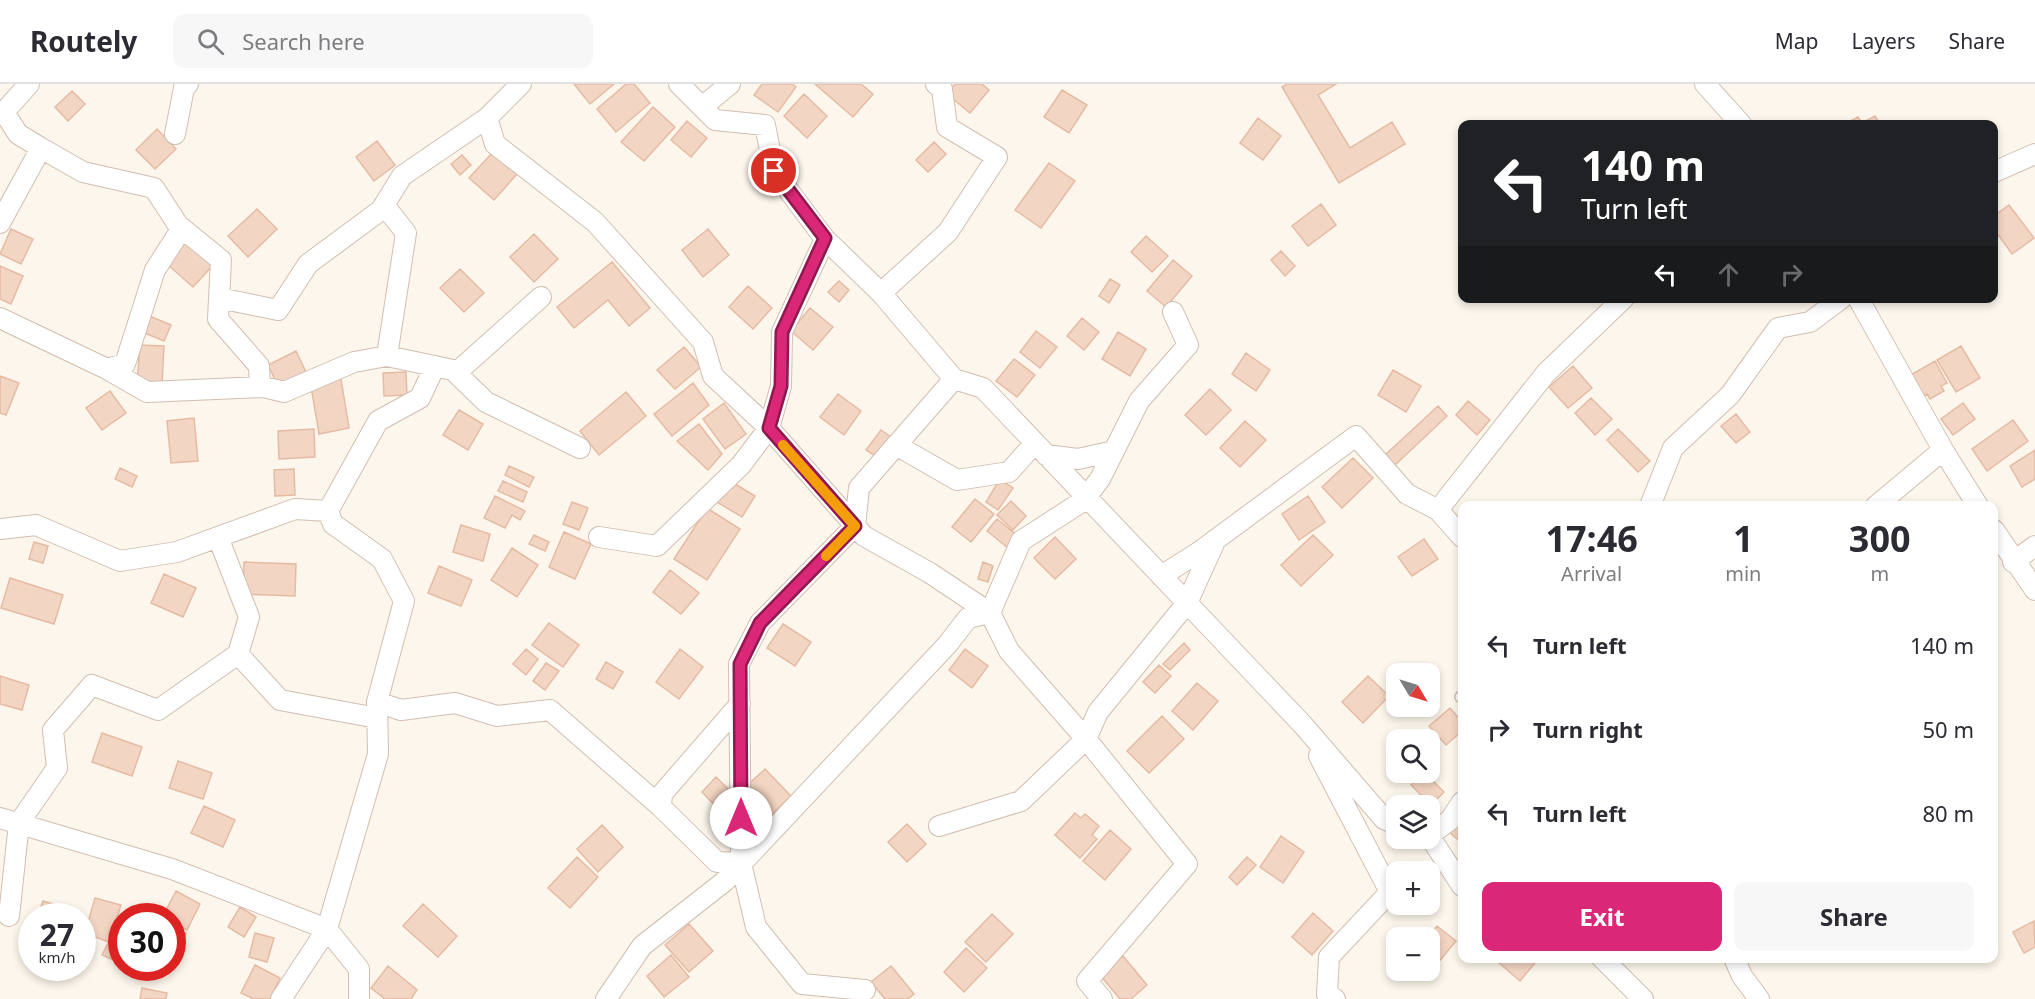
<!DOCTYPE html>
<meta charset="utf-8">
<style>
:root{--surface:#fff;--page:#f7f7f7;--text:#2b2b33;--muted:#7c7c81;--line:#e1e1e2;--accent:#db2777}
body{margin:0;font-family:"Noto Sans",sans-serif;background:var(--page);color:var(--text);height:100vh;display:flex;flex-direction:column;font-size:22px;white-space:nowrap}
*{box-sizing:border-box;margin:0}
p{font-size:20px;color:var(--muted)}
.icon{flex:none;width:33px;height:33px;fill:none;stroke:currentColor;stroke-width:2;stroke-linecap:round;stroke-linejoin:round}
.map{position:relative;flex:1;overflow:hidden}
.details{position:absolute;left:1458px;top:417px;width:540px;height:462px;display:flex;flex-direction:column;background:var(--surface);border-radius:12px;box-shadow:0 3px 9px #0003}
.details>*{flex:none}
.banner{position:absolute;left:1458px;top:36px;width:540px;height:183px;border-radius:12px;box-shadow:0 3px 9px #0003;background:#202124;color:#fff;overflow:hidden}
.needle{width:39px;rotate:128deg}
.controls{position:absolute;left:1386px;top:579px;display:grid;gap:12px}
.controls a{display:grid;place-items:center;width:54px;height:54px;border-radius:12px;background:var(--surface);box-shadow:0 3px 9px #0003;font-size:30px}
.speed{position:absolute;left:18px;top:819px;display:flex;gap:12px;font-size:30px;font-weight:700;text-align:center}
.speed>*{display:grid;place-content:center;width:78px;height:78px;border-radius:50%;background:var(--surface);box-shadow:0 3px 9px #0003;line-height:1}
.speed small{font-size:15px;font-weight:400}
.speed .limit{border:9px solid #d22;background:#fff;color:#111}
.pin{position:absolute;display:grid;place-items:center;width:51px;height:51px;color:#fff;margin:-26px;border:3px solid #fff;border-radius:50%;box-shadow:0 2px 6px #0007}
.me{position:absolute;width:66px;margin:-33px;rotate:0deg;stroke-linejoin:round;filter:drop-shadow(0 0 4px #0008)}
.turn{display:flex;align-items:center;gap:21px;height:126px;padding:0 24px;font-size:27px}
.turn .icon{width:78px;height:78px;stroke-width:2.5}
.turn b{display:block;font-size:42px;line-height:51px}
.lanes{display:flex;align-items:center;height:57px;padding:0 24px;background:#0003;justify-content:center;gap:30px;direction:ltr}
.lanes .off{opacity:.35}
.eta{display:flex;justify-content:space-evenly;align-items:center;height:102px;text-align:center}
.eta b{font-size:36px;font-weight:700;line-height:42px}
.action{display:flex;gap:12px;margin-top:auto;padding:12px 24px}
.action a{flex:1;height:69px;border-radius:12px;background:var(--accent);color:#fff;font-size:24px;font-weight:700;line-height:69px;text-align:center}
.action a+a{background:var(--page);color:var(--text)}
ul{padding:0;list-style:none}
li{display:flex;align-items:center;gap:18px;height:84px;padding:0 24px}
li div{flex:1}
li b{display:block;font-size:22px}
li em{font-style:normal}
header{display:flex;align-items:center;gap:36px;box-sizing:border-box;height:84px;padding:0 30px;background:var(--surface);border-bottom:2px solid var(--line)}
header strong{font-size:28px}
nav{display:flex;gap:33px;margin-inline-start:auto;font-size:21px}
.search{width:420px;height:54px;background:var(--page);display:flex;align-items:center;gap:15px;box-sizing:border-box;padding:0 21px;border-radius:12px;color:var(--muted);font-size:22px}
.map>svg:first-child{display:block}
.building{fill:#f3d5c3;stroke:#e6bba3;stroke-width:1.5}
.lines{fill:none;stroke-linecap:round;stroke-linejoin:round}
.lane-casing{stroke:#d1beb0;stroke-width:12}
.street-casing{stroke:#d1beb0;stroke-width:22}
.lane{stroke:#fff;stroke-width:9}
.street{stroke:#fff;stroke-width:20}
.route-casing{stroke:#8e194d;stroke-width:15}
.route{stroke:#db2777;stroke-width:10}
.slow{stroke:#f59e0b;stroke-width:10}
</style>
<header>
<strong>Routely</strong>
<div class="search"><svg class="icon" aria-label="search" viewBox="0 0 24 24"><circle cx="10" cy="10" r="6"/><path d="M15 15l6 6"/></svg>Search here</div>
<nav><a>Map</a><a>Layers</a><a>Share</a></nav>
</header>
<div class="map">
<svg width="2035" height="915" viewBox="0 0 2035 915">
<rect width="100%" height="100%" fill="#fdf6ec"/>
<path class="building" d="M574 0H614L590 20Z
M626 0H634L650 19 616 48 597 25Z
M762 0H792L796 3 778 28 754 11Z
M815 0H861L873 10 853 33Z
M955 0H982L989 6 970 29 947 10Z
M1287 0H1336L1318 11 1350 64 1392 38 1405 60 1339 99 1282 3Z
M1062 6 1087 21 1069 49 1044 33Z
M72 7 85 20 68 37 55 23Z
M804 10 827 32 807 54 784 32Z
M653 23 675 43 644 77 621 58Z
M1875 32 1880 40H1845L1858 33 1862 39Z
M1258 34 1281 52 1263 76 1240 59Z
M687 37 707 54 691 73 671 56Z
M157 45 176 65 155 85 136 66Z
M377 57 395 81 374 97 356 73Z
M934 58 946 70 928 88 916 76Z
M493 68 517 90 494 116 469 94Z
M462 71 471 81 460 91 451 80Z
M1049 79 1075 97 1041 144 1015 126Z
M1321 120 1336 141 1308 162 1292 142Z
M2009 121 2034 154 2012 170 1994 145V132Z
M257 125 277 145 248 173 228 152Z
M11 145 33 155 21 180 0 170Z
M708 145 729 171 703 193 682 166Z
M534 150 558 175 534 198 510 173Z
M1146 152 1168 172 1152 188 1131 168Z
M187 156 214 180 193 203 167 180Z
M1281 167 1295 182 1285 192 1271 176Z
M1173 176 1192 192 1166 223 1147 207Z
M612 178 650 224 629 242 608 216 574 244 557 223Z
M0 182 23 192 11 220 0 215Z
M460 185 484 209 464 228 440 204Z
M1110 195 1120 201 1109 219 1099 212Z
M839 197 849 206 839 218 828 208Z
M748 202 772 224 753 245 729 223Z
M810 224 833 243 813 266 791 247Z
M147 231 171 241 164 257 140 247Z
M1082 234 1099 248 1084 266 1067 252Z
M1036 247 1057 263 1040 284 1020 268Z
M1118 248 1146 265 1130 292 1102 275Z
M140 261 164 262 162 300 137 298Z
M1961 262 1980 294 1956 308 1937 276Z
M684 263 701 283 675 305 657 286Z
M296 267 306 288 278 302 268 281Z
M1246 269 1270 286 1256 307 1232 290Z
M1014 275 1035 291 1017 313 996 297Z
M1935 277 1947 299 1941 302 1944 307 1930 315 1927 310 1921 313 1909 292Z
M1573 282 1592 304 1568 324 1549 303Z
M1393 286 1421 302 1406 328 1378 311Z
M406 288 407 311 384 312 383 289Z
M0 292 19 299 6 331 0 329Z
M341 295 349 344 319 350 311 302Z
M693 299 709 321 672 352 654 330Z
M1210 305 1231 326 1206 351 1185 331Z
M110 307 126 329 102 346 86 324Z
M626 308 646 332 599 371 580 347Z
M838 310 861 327 844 351 820 333Z
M1591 314 1612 335 1595 351 1575 329Z
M1468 317 1490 336 1477 351 1456 331Z
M724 319 746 350 725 365 703 335Z
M1963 319 1975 335 1953 351 1941 335Z
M1438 322 1447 332 1393 383 1384 372Z
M459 326 483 340 468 366 443 351Z
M1736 330 1750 348 1736 359 1721 342Z
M194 334 198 377 171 379 167 337Z
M2013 336 2028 357 1987 387 1972 365Z
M1245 337 1266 356 1240 383 1220 364Z
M699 340 722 370 708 386 677 357Z
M314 345 315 373 279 375 278 347Z
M1618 345 1650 377 1638 388 1607 356Z
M881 346 891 353 877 373 866 366Z
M2035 366V395L2022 403 2010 382Z
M1353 374 1373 394 1342 424 1322 403Z
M509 382 534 393 529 403 505 391Z
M120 384 137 392 132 403 115 395Z
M294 385 295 411 275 412 274 386Z
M727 395 755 412 742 433 715 417Z
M1000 395 1013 404 998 426 986 418Z
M503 397 527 408 523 418 498 407Z
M495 412 525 427 520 436 512 431 505 444 484 434Z
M1308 412 1325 438 1299 456 1282 430Z
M975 415 994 430 971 458 952 443Z
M1011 417 1026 432 1013 446 997 431Z
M572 418 588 424 579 446 563 440Z
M707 424 740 445 707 496 674 475Z
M997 435 1018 452 1008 464 987 447Z
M461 441 490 450 483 477 453 468Z
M564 448 591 460 575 495 549 483Z
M534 451 549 458 545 467 529 460Z
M1313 451 1333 471 1301 502 1281 481Z
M1055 453 1076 475 1055 495 1034 474Z
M1424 455 1438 475 1412 492 1398 473Z
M34 458 48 462 43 479 29 475Z
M512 464 538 481 517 513 491 496Z
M244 478 296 480 295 512 243 510Z
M983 478 993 482 988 498 978 495Z
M439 482 472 496 461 522 428 509Z
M670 486 699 509 681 530 653 508Z
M164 490 196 504 183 533 151 519Z
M10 494 63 511 54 540 1 524Z
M549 539 579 561 563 583 532 561Z
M783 540 811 558 795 582 767 564Z
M1184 559 1190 566 1170 586 1163 580Z
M526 565 538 575 526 591 513 580Z
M680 565 703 583 679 615 656 598Z
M965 565 988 582 972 604 949 586Z
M606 578 623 588 613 605 596 595Z
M546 579 559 587 545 606 533 597Z
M1159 581 1171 592 1155 609 1143 598Z
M0 592 29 601 22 626 0 620Z
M1368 592 1389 612 1363 639 1342 618Z
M1197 599 1218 617 1193 646 1172 627Z
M1450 624 1462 638V647L1446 661 1429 642Z
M1162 632 1184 655 1149 689 1127 667Z
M102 649 142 663 132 692 92 678Z
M178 677 212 689 203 715 169 704Z
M765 685 791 712 768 734 741 707Z
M1424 688 1444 708 1431 721 1411 701Z
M716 693 735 712 720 727 702 708Z
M204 722 235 736 223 763 191 749Z
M1075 729 1081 734 1085 730 1099 742 1092 751 1097 755 1080 774 1055 751Z
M1462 732V759L1449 748Z
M907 740 926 760 907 778 888 758Z
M602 741 623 763 598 788 577 765Z
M1110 746 1131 765 1105 796 1083 777Z
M1281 752 1304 768 1283 799 1260 783Z
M577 773 598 793 570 824 548 804Z
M1247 773 1256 781 1237 801 1229 793Z
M176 807 200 820 187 846 172 839V832H163Z
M95 814 121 821 109 858 85 849Z
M43 817 79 828 77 832H38Z
M423 820 457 852 438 873 403 842Z
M240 823 256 833 244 853 228 843Z
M1313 829 1333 847 1312 871 1292 853Z
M992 830 1013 850 986 878 965 858Z
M122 832H123L122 880 102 871Z
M2034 837 2035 863 2024 869 2013 848Z
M689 840 713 867 689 888 665 861Z
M1437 842 1456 857 1437 880 1430 874 1428 854Z
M172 846 186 849 179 874 172 872Z
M255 849 274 854 267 878 249 873Z
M966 864 987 884 964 908 944 888Z
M671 871 689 893 664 913 647 892Z
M1123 872 1147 901 1131 915H1120L1100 891Z
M1501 874H1539L1520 897 1498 878Z
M255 881 280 894 270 915H254L241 909Z
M388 882 417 906 411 915H385L371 904Z
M891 882 914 910 908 915H885L871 898Z
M142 904 167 909 166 915H140Z"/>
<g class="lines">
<g class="lane-casing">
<path id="lane" d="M1460 613 1462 611"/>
</g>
<g class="street-casing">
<path id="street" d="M679 0 715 36 765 41 774 87 825 155 881 209 954 295 983 304 1303 641 1384 735 1396 740
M1705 0 1741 40
M702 23 730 0
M487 34 495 60 595 138 703 258 713 292 769 344 864 452 930 489 990 529 1009 567 1086 655 1187 780 1087 897 1102 915
M175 50 184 4 188 0
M41 64 83 88 154 104 178 141 221 176 218 235 259 282 260 303
M1994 88 2035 70
M384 121 406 149 387 272
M0 139 41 64 18 50 4 28 29 0
M881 209 948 148 997 73 947 43 942 5 936 0
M219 214 278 226 308 180 381 126 402 92 487 34 521 0
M1858 214 1943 366 1978 422
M0 234 107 285 147 308 264 303 284 308 354 278 387 272 453 286 486 318 580 364
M107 285 125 280 155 186 182 144
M456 289 541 213
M896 361 957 396 1009 388 1035 359
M1046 371 1078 375 1114 367
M1650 422 1673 364 1730 311 1778 244 1810 238 1842 214
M1876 422 1943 366
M1438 426 1546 289 1624 214
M0 445 36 441 120 477 177 468 295 425 328 427 378 337 420 314 435 282
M1994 446 2035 506
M218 453 249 533 238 570 280 616 377 634
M599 453 657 462 741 381 769 344 781 302 782 248 825 155
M2013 478 2035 462
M1161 492 1199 468 1356 352 1407 410 1438 426 1462 453
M377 618 401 626 455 619 497 632 550 626 661 723 717 778 741 779
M1319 672 1390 808 1329 873 1327 910 1335 915
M661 723 662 710 740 620
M0 734 172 785 327 845 359 885V915
M939 742 1021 717 1086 655 1098 628 1187 519 1216 455
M1430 751 1450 736 1462 718
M1430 753 1462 802
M9 832 19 739 57 684 53 646 92 601 158 626 238 570
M1602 874 1643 915
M1734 874 1742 892 1759 915
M865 906 802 900 756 843 741 779 739 580 760 539 855 442 859 404 954 295
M281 915 327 845 378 670 377 618 404 517 382 475 333 440 328 427
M606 915 642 862 725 797 947 561 968 534 990 529 1021 457 1083 417 1100 395 1139 317 1188 261 1173 228"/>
</g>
<use href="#lane" class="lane"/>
<use href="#street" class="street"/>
</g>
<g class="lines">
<g class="route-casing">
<path id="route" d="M741 734 740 580 760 539 855 442 769 344 781 302 782 248 825 154 774 87"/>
</g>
<use href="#route" class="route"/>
<path class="slow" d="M783 361 855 442 826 472"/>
</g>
</svg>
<div class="controls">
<a><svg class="needle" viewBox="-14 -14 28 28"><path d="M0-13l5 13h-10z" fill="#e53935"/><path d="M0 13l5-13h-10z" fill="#7c7c81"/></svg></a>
<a><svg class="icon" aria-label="search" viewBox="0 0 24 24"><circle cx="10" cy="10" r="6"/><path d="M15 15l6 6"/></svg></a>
<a><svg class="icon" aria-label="layers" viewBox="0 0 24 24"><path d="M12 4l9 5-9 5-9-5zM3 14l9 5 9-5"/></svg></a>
<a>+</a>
<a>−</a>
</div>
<div class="speed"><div>27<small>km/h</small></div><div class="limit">30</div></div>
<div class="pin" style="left:774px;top:87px;background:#d93025"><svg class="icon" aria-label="arrive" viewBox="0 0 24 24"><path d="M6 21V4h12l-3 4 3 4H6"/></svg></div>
<svg class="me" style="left:741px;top:734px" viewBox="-20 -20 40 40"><circle r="19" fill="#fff"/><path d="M0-13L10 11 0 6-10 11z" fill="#db2777"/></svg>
<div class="banner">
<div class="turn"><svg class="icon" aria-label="left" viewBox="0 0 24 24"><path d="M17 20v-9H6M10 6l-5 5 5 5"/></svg><div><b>140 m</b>Turn left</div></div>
<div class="lanes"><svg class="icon" aria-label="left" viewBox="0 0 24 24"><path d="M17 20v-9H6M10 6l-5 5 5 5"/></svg><svg class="icon off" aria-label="ahead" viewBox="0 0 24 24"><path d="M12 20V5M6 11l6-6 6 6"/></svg><svg class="icon off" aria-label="right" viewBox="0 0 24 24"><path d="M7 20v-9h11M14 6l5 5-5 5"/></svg></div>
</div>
<section class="details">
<div class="eta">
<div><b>17:46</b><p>Arrival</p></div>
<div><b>1</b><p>min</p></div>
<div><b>300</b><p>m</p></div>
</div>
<ul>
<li><svg class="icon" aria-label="left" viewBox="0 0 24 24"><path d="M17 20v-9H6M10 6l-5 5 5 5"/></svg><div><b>Turn left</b></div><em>140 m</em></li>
<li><svg class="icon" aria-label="right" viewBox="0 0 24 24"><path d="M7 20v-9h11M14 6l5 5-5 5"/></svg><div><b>Turn right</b></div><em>50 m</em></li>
<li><svg class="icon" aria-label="left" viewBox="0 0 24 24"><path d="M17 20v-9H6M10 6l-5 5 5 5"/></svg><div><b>Turn left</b></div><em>80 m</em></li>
</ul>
<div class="action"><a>Exit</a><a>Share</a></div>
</section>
</div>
